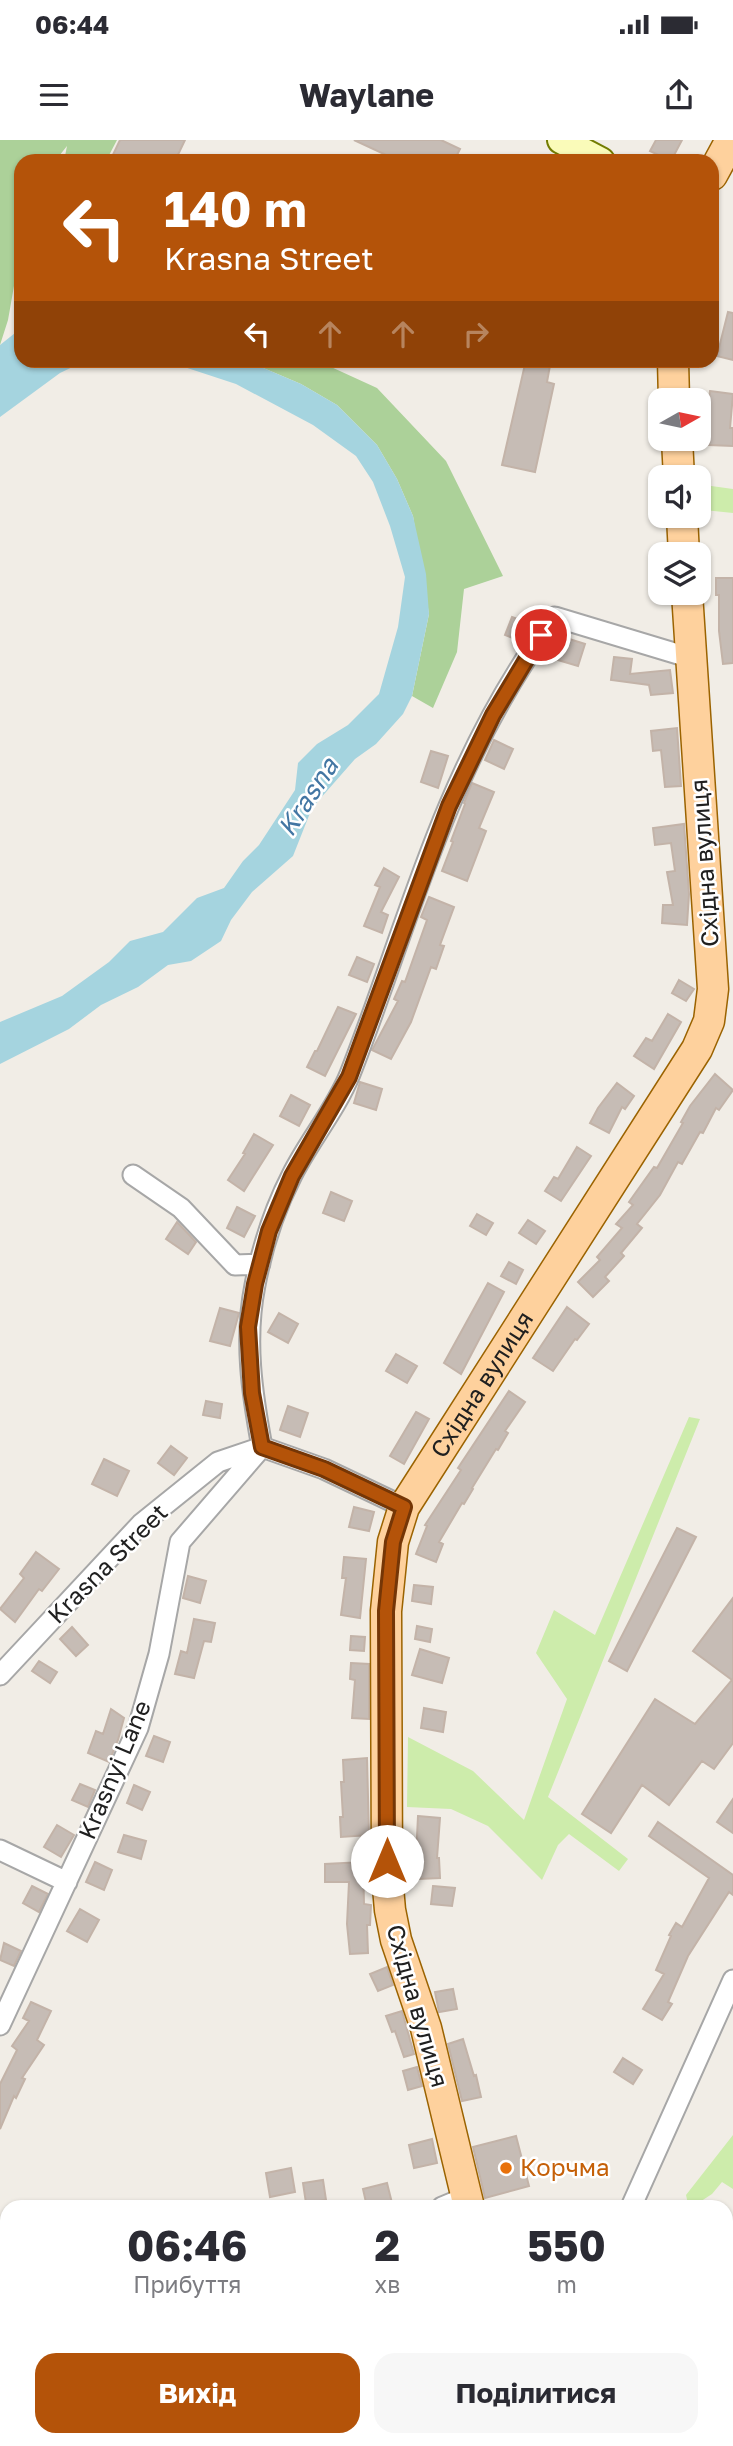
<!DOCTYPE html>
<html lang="uk">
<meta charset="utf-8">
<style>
:root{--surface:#fff;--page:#f7f7f7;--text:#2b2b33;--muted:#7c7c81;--accent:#b45309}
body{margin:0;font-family:"Golos Text",sans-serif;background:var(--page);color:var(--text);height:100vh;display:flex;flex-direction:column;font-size:26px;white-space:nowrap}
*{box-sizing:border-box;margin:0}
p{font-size:23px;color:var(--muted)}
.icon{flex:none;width:38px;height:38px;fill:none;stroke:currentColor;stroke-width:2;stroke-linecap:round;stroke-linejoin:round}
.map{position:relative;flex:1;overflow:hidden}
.panel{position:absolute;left:0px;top:2060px;width:733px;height:247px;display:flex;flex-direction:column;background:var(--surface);border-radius:21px 21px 0 0;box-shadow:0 2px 5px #0004}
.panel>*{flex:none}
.guide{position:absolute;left:14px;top:14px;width:705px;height:214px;border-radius:21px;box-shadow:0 2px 5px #0004;background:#b45309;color:#fff;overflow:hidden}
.needle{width:46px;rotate:81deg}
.tools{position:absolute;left:648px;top:248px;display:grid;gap:14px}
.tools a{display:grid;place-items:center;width:63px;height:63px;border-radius:14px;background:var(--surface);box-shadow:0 2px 5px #0004;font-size:35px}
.pin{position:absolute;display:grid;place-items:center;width:60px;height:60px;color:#fff;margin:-30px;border:4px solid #fff;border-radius:50%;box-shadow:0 2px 7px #0007}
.me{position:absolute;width:77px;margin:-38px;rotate:0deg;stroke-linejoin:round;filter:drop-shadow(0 0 5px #0008)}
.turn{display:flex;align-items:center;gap:24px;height:147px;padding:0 35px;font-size:32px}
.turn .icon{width:91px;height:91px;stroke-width:2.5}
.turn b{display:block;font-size:49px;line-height:60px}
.lanes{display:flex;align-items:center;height:66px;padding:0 35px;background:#0003;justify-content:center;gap:35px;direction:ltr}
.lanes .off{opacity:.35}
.eta{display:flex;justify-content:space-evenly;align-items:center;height:119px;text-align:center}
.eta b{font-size:42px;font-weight:700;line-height:49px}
.action{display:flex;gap:14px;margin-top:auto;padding:14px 35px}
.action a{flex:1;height:80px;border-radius:21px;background:var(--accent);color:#fff;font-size:28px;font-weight:700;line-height:80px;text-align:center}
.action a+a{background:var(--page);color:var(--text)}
.status{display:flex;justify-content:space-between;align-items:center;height:49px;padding:0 35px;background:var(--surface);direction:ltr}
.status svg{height:19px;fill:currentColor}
header{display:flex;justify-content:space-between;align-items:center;height:91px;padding:0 35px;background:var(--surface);font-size:32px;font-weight:700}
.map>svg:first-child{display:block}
.grass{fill:#cdecab}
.forest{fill:#acd199}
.water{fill:#a5d4df}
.building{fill:#c6bcb5;stroke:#c3b3a8;stroke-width:2}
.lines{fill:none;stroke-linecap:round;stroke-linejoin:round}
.street-casing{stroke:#a7a7a7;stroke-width:23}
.secondary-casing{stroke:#737c02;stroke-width:30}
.primary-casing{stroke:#9b6300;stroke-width:33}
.street{stroke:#fff;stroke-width:19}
.secondary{stroke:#fafbb9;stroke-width:26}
.primary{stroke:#fed19d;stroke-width:30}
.route-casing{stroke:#753606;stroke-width:18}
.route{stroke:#b45309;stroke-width:12}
.food-dot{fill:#e8710a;stroke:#fff;stroke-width:2.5}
.labels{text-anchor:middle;stroke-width:5;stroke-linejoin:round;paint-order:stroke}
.street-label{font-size:24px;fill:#202020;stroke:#fff}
.food-label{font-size:24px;fill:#c56008;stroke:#fff;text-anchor:start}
.water-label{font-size:26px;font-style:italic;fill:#4276a3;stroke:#fff}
</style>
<div class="status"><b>06:44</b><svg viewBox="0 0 49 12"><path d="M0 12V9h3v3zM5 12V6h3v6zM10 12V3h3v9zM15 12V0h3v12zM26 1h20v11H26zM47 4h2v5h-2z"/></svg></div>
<header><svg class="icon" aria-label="menu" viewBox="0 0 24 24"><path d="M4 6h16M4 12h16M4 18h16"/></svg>Waylane<svg class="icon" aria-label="share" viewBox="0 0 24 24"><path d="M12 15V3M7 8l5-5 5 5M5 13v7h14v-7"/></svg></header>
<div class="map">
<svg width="733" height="2306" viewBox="0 0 733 2306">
<rect width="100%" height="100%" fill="#f1ede6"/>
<path class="grass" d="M704 345 733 349V373L704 370Z
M689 1277 700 1279 548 1657 628 1719 619 1731 569 1694 558 1705 542 1740 488 1686 451 1669 407 1667 408 1597 473 1631 524 1680 567 1559 536 1513 554 1470 595 1495Z
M733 1995V2049L722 2042 712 2054 692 2067 688 2064 686 2055Z"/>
<path class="forest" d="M0 0H117L106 21H64L67 6 55 21H21V106L8 180 0 205Z
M247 221H318L377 248 446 321 503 436 464 449 457 512 433 568 412 556 429 474 413 376 397 339 377 305 337 265 301 244Z"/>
<path class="water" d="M21 191V220L85 221 60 233 0 277V205L15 193Z
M166 221H247L301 244 337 265 377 305 397 339 413 376 426 434 429 474 412 556 403 574 376 604 355 619 312 668 293 716 252 752 231 780 221 801 191 821 168 825 138 847 101 865 69 889 0 924V882L62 856 109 822 130 801 163 792 197 758 224 748 243 721 259 705 295 650 298 623 317 604 348 585 379 554 398 487 405 437 390 386 373 342 356 316 313 285 236 244Z"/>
<path class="building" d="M120 0H185L175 21H110Z
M354 0H441L460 9 454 21H399Z
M656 0H682L671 21 650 11Z
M728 172 733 173V220L717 216Z
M526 220H551L547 242 554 244 535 332 502 325Z
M710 251 733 254 730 288H733V306L709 305 710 275H707Z
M716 438H733V523L723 524 719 491V455H716Z
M512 477 531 484 523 502 505 495Z
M566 498 585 504 578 526 558 520Z
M614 517 632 519 630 534 670 530 673 553 651 555 649 545 611 540Z
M677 588 681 646 665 647 661 610 653 611 651 591Z
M494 600 513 609 504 629 485 620Z
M431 611 448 616 438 648 421 642Z
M472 643 494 652 479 688 486 691 467 741 442 731 453 702 451 701 465 664 464 663Z
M684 684 689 754 687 785 662 783 663 765H673L667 732 675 731 671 703 655 705 653 688Z
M384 728 399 737 381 772 388 775 382 793 364 786 380 747 375 745Z
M429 757 454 767 440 805 444 806 436 829 431 827 411 882 391 919 372 910 398 861 394 859 402 841 405 842 427 780 421 777Z
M357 817 374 824 367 842 349 835Z
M679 840 694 849 686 861 672 853Z
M338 867 356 874 325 936 307 927 315 911H317Z
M668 874 681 882 654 929 634 916 646 898 652 901Z
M715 934 733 950 719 970 716 968 703 993 700 992 682 1024 678 1022 660 1055 637 1084 642 1088 621 1113 624 1116 605 1137 609 1141 593 1157 578 1142 600 1120 597 1117 622 1088 616 1084 633 1065 629 1062 654 1027 657 1028 683 983 681 982 690 966Z
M360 942 382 949 376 970 354 963Z
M617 943 634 956 625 969 622 967 609 993 590 983 598 968Z
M291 955 310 965 299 986 280 976Z
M254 994 273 1005 244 1051 228 1040 245 1014 243 1013Z
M577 1007 591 1016 561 1061 545 1051 554 1037 558 1039Z
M331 1052 352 1061 344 1081 323 1073Z
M237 1067 255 1076 244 1097 227 1088Z
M477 1074 493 1083 486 1095 470 1086Z
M528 1080 545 1091 536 1104 519 1093Z
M177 1082 196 1102 188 1114 166 1099Z
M509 1122 523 1130 516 1144 501 1136Z
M488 1143 504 1152 461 1234 444 1223Z
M567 1167 589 1184 577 1200 575 1199 553 1231 533 1218Z
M220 1168 239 1173 230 1206 210 1201Z
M279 1173 298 1184 288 1203 268 1192Z
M396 1214 417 1226 407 1243 386 1231Z
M509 1251 525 1262 505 1291 508 1293 498 1310 496 1309 472 1348 473 1349 464 1364 462 1363 439 1402 443 1404 436 1422 416 1414 427 1386 425 1385 461 1330 458 1328Z
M206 1261 222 1264 220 1278 203 1275Z
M288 1266 308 1273 300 1297 280 1290Z
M416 1272 429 1279 404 1324 390 1316Z
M171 1306 187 1318 174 1335 158 1323Z
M104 1319 129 1331 117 1356 92 1344Z
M354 1367 374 1372 369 1391 349 1387Z
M677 1388 696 1397 627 1531 609 1521Z
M36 1412 59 1429 42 1451 39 1449 15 1482 0 1469 24 1438 20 1434Z
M344 1417 366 1419 360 1478 341 1475 346 1438H342Z
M188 1436 206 1441 200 1463 183 1458Z
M414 1445 433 1447 431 1464 412 1461Z
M733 1458V1603L714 1629 702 1621 669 1665 642 1645 611 1693 582 1674 655 1559 695 1584 732 1540 693 1511Z
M194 1479 215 1483 211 1502 204 1501 194 1538 175 1534 181 1511 187 1513Z
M417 1486 432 1489 430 1502 415 1499Z
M72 1487 88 1505 76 1516 60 1499Z
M351 1496 365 1497 364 1511 350 1510Z
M420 1509 449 1518 442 1543 412 1535Z
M39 1521 57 1532 50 1543 32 1531Z
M351 1523 369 1524V1579L352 1578 355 1540 350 1539Z
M424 1568 446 1572 443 1592 421 1588Z
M111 1569 124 1578 118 1600 109 1622 88 1613 96 1591 103 1594Z
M154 1596 170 1602 163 1622 146 1616Z
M367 1618 369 1695 341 1697 340 1677H343L341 1642H344L343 1620Z
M80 1644 95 1650 88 1667 72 1660Z
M134 1645 150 1652 142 1670 127 1663Z
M733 1659V1693L717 1682Z
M418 1676 440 1678 437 1718H439L440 1738 419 1739 417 1697Z
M658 1682 733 1735V1755L729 1752 688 1816 668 1862 672 1864 662 1880 643 1869 664 1834 656 1830 671 1796 669 1795 676 1783 682 1787 709 1738 649 1696Z
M57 1685 74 1695 61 1717 44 1707Z
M124 1695 146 1701 141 1719 118 1712Z
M95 1722 112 1730 104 1750 86 1742Z
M363 1722 364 1764 371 1765 370 1785H367L368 1813 350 1814 347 1784 349 1742H325V1724Z
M32 1746 48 1754 39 1772 23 1763Z
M433 1746 455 1748 452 1766 431 1764Z
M80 1769 99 1780 87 1802 67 1791Z
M4 1803 21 1811 14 1826 0 1820Z
M387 1827 393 1845 378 1851 370 1834Z
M453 1849 457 1869 439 1872 435 1852Z
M31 1862 51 1871 37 1900 44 1905 22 1938 25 1939 16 1958 14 1956 0 1989V1944L17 1910 12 1906 29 1881 23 1878Z
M402 1871 414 1914 404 1917 395 1891 392 1892 386 1876Z
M463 1899 474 1936 476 1935 481 1957 462 1961 448 1904Z
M623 1918 642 1930 633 1944 614 1932Z
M417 1927 422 1946 408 1950 403 1931Z
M516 1996 529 2046 485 2058 473 2007Z
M432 1999 437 2023 414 2028 409 2005Z
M291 2028 295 2052 270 2057 266 2033Z
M323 2040 326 2060 306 2063 303 2043Z
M387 2043 393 2067H367L363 2049Z"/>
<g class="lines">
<g class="street-casing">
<path id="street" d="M133 1035 181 1068 235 1125 260 1124
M0 1535 141 1384 218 1322 262 1307C252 1253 244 1200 255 1145 262 1108 275 1068 292 1035 309 1001 336 969 350 934 385 845 412 753 449 666 477 600 512 534 555 477L691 518
M0 1710 67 1742
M0 1885 138 1588 159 1514 180 1402 262 1307 324 1329 404 1367
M442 2067 466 2057
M631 2067 733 1840
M0 2225 5 2215
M182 2306 184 2300"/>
</g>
<g class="secondary-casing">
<path id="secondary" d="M561 0 601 21"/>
</g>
<g class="primary-casing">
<g id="primary">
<path d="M712 35 731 0"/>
<path d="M673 220 674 261"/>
<path d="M677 299 679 338"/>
<path d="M682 376 684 415"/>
<path id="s1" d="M469 2067 426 1888 396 1800 390 1770 387 1736 386 1471 393 1402 404 1367 697 909 709 881 713 849 687 453"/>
<path d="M509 2306 510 2300"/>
</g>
</g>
<use href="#street" class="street"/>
<use href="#secondary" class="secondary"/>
<use href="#primary" class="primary"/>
</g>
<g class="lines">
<g class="route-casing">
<path id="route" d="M387 1721 386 1471 393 1402 404 1367 324 1329 262 1307 252 1253 248 1187 255 1144 269 1091 292 1036 349 937 449 666 493 575 541 495"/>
</g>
<use href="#route" class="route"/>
</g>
<circle class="food-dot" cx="506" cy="2028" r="7"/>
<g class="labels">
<g class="street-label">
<text transform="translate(705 723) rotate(-94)" y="8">Східна вулиця</text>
<text dy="8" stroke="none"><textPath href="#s1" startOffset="858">Східна вулиця</textPath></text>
<text transform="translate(108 1424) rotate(-45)" y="8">Krasna Street</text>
<text transform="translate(115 1630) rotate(-67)" y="8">Krasnyi Lane</text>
<text transform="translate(417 1866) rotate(74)" y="8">Східна вулиця</text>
</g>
<g class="food-label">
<text x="520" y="2036">Корчма</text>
</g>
<g class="water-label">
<text transform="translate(308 657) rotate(-57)" y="9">Krasna</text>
</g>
</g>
</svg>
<div class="tools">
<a><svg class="needle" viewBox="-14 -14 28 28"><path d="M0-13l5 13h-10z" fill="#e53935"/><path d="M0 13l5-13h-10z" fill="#7c7c81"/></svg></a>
<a><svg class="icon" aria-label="sound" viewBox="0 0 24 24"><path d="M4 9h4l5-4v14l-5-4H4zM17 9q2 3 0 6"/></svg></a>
<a><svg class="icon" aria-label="layers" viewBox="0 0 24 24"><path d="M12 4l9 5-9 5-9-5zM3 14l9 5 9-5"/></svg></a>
</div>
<div class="pin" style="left:541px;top:495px;background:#d93025"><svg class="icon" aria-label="arrive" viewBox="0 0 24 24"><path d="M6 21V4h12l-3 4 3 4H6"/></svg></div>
<svg class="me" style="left:387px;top:1721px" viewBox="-20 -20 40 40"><circle r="19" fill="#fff"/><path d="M0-13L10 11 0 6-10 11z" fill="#b45309"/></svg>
<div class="guide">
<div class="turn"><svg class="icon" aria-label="left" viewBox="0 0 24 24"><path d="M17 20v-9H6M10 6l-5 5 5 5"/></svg><div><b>140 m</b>Krasna Street</div></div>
<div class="lanes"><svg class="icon" aria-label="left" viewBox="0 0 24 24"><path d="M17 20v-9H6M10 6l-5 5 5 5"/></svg><svg class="icon off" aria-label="ahead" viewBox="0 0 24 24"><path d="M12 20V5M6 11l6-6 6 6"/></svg><svg class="icon off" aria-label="ahead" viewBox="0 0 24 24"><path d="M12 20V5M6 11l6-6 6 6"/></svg><svg class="icon off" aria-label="right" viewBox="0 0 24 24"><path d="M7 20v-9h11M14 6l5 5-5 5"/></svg></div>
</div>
<section class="panel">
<div class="eta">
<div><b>06:46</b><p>Прибуття</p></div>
<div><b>2</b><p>хв</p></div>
<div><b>550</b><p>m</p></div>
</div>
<div class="action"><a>Вихід</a><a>Поділитися</a></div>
</section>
</div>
